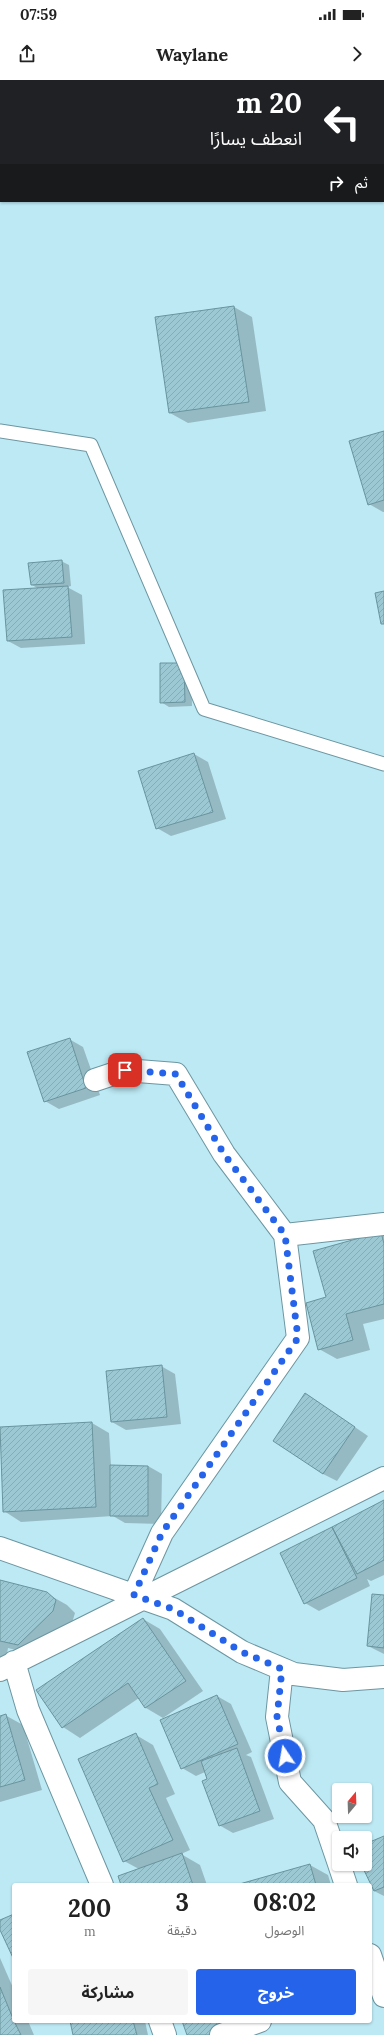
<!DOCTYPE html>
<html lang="ar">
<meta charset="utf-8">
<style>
:root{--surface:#fff;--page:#f6f6f6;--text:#222;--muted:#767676;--accent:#2563eb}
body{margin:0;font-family:Lora,"Noto Sans Arabic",serif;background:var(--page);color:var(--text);direction:rtl;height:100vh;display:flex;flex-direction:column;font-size:15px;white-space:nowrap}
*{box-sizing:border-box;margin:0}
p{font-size:13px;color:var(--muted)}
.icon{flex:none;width:22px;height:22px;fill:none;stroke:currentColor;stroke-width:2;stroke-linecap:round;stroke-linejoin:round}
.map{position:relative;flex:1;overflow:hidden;direction:ltr}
.panel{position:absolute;left:12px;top:1803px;width:360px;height:140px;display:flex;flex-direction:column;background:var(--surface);border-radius:4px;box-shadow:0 1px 3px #0004;direction:rtl}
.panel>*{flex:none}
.guide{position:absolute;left:0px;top:0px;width:384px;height:122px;box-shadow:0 1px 3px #0004;direction:rtl;background:#202124;color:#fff;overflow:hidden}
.needle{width:26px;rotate:19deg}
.tools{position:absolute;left:332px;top:1703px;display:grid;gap:8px}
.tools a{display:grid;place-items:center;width:40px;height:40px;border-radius:4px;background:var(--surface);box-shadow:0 1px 3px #0004;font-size:20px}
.pin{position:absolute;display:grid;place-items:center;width:34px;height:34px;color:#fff;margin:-17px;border-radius:8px;box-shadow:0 2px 6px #0006}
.me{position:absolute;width:44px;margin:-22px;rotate:348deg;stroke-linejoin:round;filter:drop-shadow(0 0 3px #0008)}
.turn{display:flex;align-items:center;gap:14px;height:84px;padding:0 16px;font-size:18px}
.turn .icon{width:52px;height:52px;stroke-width:2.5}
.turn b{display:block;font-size:28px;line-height:34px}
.then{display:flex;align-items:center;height:38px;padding:0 16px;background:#0003;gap:8px;font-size:15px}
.eta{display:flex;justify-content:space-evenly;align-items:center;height:68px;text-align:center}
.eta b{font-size:24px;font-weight:700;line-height:28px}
.primary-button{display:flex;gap:8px;margin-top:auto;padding:8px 16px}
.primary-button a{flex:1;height:46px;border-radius:4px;background:var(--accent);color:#fff;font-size:16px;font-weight:700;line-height:46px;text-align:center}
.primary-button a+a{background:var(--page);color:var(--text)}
.status{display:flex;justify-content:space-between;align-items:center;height:28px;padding:0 20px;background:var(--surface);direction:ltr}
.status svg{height:11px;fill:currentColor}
header{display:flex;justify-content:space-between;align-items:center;height:52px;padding:0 16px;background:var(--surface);font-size:18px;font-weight:700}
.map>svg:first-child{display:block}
.shadow{fill:#0003}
.building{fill:url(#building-hatch);stroke:#69949e}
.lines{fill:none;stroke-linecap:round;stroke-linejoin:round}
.service-casing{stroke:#6c96a1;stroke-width:15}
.minor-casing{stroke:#6c96a1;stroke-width:24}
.primary-casing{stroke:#fff;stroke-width:24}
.service{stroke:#fff;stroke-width:13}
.minor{stroke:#fff;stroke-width:22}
.primary{stroke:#86c4d1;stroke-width:22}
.route{stroke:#2563eb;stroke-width:7;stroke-dasharray:0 12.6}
</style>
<div class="status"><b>07:59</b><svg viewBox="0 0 49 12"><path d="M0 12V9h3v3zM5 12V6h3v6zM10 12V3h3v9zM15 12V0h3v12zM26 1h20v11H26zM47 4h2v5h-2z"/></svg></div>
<header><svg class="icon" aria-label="forward" viewBox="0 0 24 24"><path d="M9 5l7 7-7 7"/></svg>Waylane<svg class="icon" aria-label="share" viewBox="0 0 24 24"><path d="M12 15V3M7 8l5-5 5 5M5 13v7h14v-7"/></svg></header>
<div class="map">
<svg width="384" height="1955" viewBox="0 0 384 1955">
<defs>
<pattern id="building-hatch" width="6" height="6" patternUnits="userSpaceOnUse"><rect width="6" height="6" fill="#9cc8d3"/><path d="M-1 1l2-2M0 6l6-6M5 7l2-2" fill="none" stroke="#86acb5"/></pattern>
</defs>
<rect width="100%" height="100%" fill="#bce9f4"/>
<path class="shadow" d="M234 227 252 237 266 331 188 343 170 333Z
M384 352V432H383L369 424Z
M61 481 69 485 71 506 67 507 82 515 85 564 21 568 8 561 39 509 32 505Z
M191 588 192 626 169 627 161 622Z
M194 674 208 682 226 739 171 756 157 748Z
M69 959 83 967 100 1015 59 1029 45 1021Z
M380 1153 384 1156V1239L363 1244 370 1270 337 1279 319 1269 327 1218Z
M161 1286 175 1294 181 1344 126 1350 112 1342Z
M306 1314 368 1356 337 1401 323 1394Z
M92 1343 109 1353 111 1386H148L162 1394 161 1444 125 1443 113 1436 21 1442 4 1431 0 1348Z
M384 1421V1495L371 1501 367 1499 370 1506 319 1531 305 1523 281 1473Z
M0 1501 46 1513 67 1525 75 1533 72 1543 39 1576 8 1568 6 1580 0 1579Z
M384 1516V1574L368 1566Z
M143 1539 160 1549 203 1611 163 1638 146 1628 139 1618 80 1658 63 1647Z
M217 1616 231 1624 252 1672 246 1675 251 1677 274 1739 233 1753 219 1745 205 1692 196 1696 182 1688Z
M5 1635 23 1645 42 1710 0 1722V1637Z
M136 1655 153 1665 175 1714 166 1718 190 1770 181 1774 200 1785 207 1805H122L139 1789 124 1781Z
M384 1757V1816L374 1811 363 1784H365V1766Z
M310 1785 328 1795 331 1805H240Z
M0 1878 14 1910V1941H28L34 1955H0Z
M71 1941H145L148 1955H74Z"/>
<path class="building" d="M234 226 249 322 169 333 155 237Z
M384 351V420L368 425 349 361Z
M62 480 64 503 31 505 28 483Z
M68 506 72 557 7 561 3 510Z
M384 511V544H381L375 513Z
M160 583H184L185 622 160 623Z
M194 673 213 732 156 749 138 691Z
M70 958 86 1008 44 1022 27 972Z
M381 1152 384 1164V1224L346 1234 353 1260 318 1270 306 1223 326 1217 313 1171Z
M162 1285 167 1337 111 1342 106 1291Z
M305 1313 355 1347 323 1394 273 1361Z
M92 1342 96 1427 3 1432 0 1347Z
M110 1385 148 1386V1436H110Z
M384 1420V1480L357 1494 332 1447Z
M332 1447 357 1498 304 1524 280 1473Z
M0 1500 47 1512 56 1520 53 1531 18 1565 0 1561Z
M372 1514 384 1515V1568L367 1566Z
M143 1538 186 1601 145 1628 128 1603 62 1648 36 1610Z
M217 1615 238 1664 181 1689 160 1640Z
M6 1634 25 1700 0 1707V1636Z
M136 1653 158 1704 149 1708 173 1760 123 1782 78 1679Z
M237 1668 260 1731 219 1746 202 1701 207 1699 201 1681Z
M384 1756V1807L374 1811 361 1784H365V1764Z
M182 1773 193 1805H121L118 1796Z
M310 1784 316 1805H236Z
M14 1834V1880L0 1850V1840Z
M0 1907 14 1941 21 1955H0Z
M70 1941H133L137 1955H73Z
M182 1941H239L240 1944 209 1955H187Z"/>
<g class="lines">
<g class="service-casing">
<path id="service" d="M0 351 91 365 204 629 384 684"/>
</g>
<g class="minor-casing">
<path id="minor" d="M95 1000 125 990 176 994 224 1074 285 1155
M0 1468 173 1529 242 1572 294 1594 343 1600 384 1597
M134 1515 162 1453 298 1258 285 1155 384 1144
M14 1582 28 1630 102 1805
M282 1589 277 1637 290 1702 324 1740 339 1784
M0 1590 384 1398
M339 1784 346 1805
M370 1875 384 1916
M160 1941 165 1955
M221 1955 260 1941"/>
</g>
<g class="primary-casing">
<path id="primary" d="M327 0 329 1
M383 48 384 49"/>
</g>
<use href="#service" class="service"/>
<use href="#minor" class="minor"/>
<use href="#primary" class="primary"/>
</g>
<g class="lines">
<path class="route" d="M125 990 176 994 224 1074 285 1155 298 1258 162 1453 134 1515 173 1529 242 1572 282 1589 277 1637 285 1676"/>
</g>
</svg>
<div class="tools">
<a><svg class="needle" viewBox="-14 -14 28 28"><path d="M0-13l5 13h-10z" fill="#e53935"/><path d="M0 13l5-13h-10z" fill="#767676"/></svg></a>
<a><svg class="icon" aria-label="sound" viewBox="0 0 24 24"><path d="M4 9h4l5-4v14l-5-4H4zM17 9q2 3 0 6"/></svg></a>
</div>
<div class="pin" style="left:125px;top:990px;background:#d93025"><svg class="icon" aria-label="arrive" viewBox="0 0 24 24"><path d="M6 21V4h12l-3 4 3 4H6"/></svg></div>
<svg class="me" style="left:285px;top:1676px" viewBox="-20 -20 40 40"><circle r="17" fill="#2563eb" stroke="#fff" stroke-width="3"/><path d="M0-11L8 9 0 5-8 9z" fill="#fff"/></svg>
<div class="guide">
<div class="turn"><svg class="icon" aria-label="left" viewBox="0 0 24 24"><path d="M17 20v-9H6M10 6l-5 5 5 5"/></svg><div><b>20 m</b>انعطف يسارًا</div></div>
<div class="then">ثم<svg class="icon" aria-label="right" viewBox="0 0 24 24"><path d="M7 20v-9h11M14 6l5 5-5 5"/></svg></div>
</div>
<section class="panel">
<div class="eta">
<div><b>08:02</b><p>الوصول</p></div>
<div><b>3</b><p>دقيقة</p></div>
<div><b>200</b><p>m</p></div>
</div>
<div class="primary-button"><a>خروج</a><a>مشاركة</a></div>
</section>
</div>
